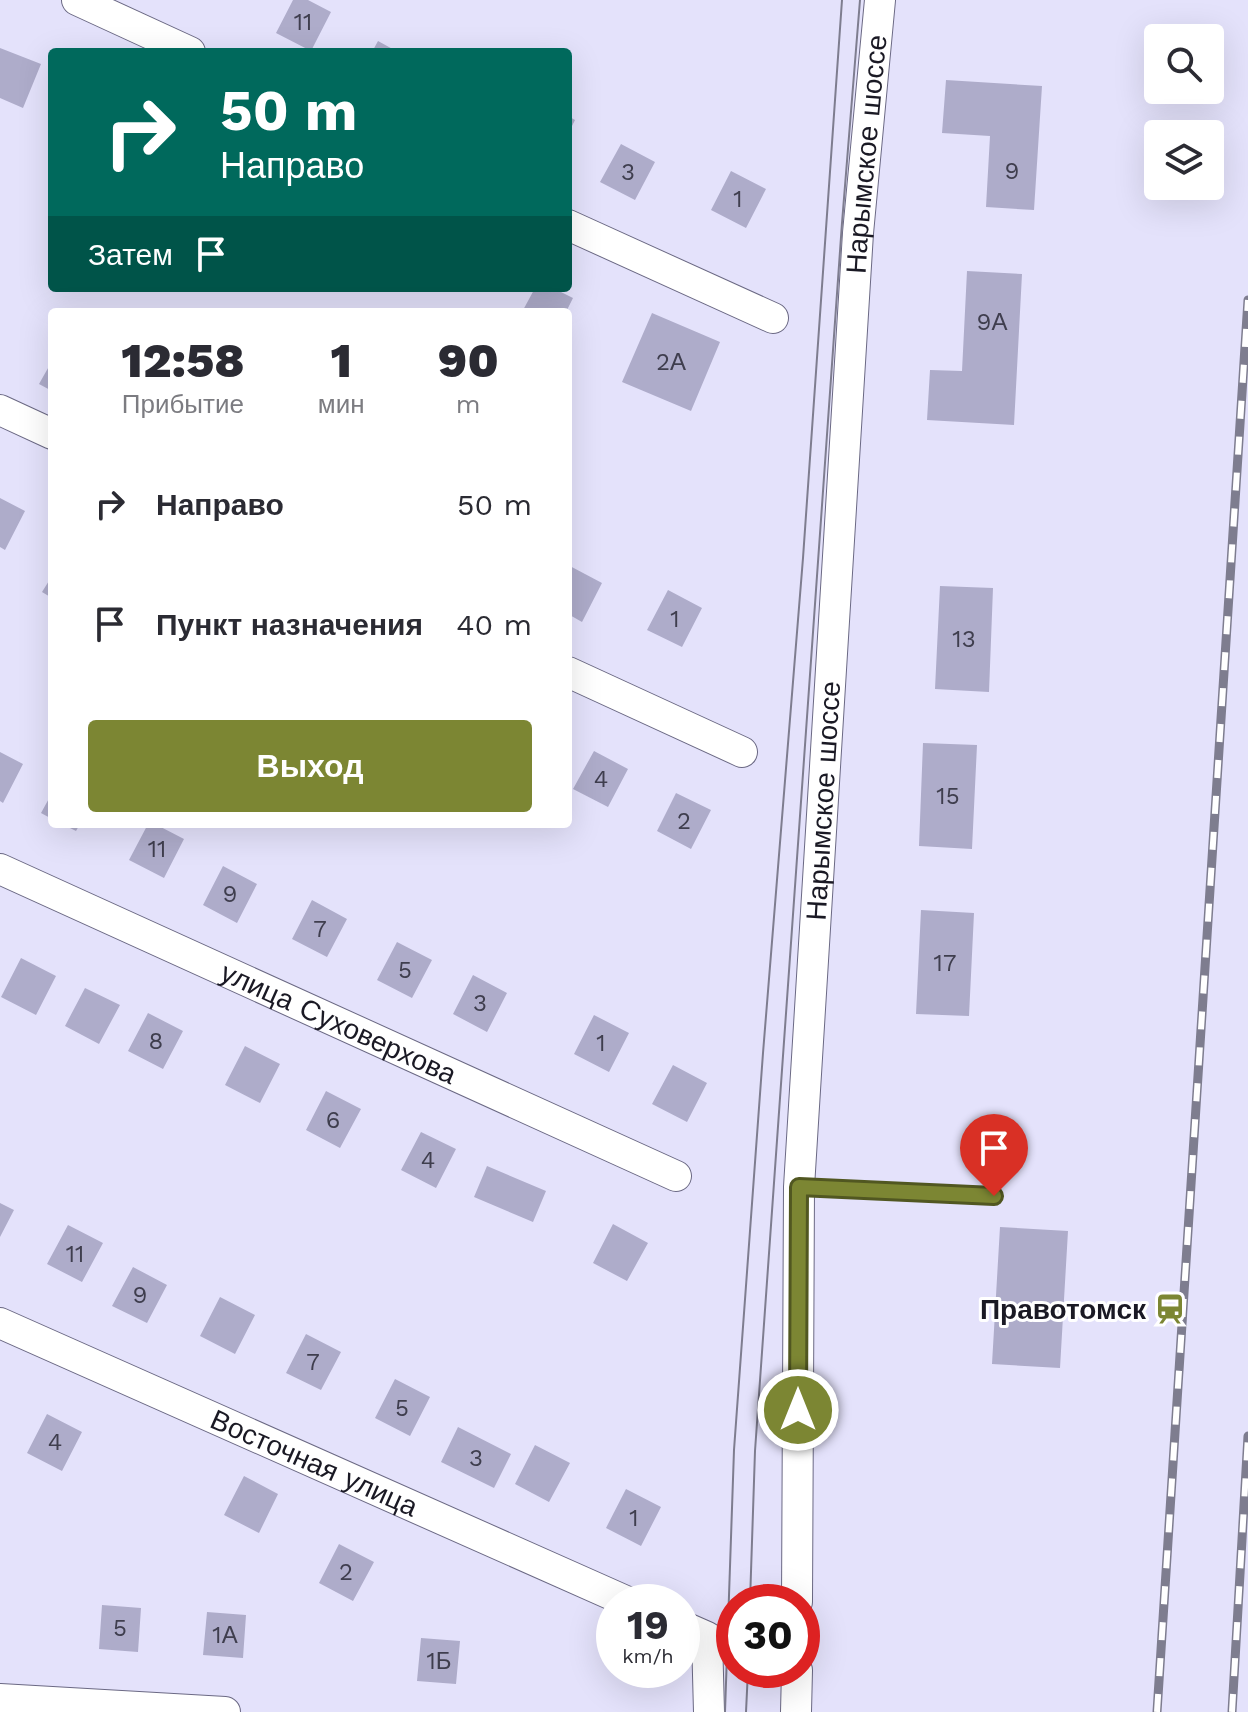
<!DOCTYPE html>
<html lang="ru">
<meta charset="utf-8">
<style>
:root{--surface:#fff;--page:#f2f2f3;--text:#2b2b33;--muted:#7c7c81;--accent:#7c8633}
body{margin:0;font-family:"Work Sans",sans-serif;background:var(--page);color:var(--text);height:100vh;display:flex;flex-direction:column;font-size:30px;white-space:nowrap}
*{box-sizing:border-box;margin:0}
p{font-size:26px;color:var(--muted)}
.icon{flex:none;width:44px;height:44px;fill:none;stroke:currentColor;stroke-width:2;stroke-linecap:round;stroke-linejoin:round}
.map{position:relative;flex:1;overflow:hidden}
.panel{position:absolute;left:48px;top:308px;width:524px;height:520px;display:flex;flex-direction:column;background:var(--surface);border-radius:8px;box-shadow:0 8px 32px #0002}
.panel>*{flex:none}
.top-card{position:absolute;left:48px;top:48px;width:524px;height:244px;border-radius:8px;box-shadow:0 8px 32px #0002;background:#00695c;color:#fff;overflow:hidden}
.controls{position:absolute;left:1144px;top:24px;display:grid;gap:16px}
.controls a{display:grid;place-items:center;width:80px;height:80px;border-radius:8px;background:var(--surface);box-shadow:0 8px 32px #0002;font-size:40px}
.speed{position:absolute;left:596px;top:1584px;display:flex;gap:16px;font-size:40px;font-weight:700;text-align:center}
.speed>*{display:grid;place-content:center;width:104px;height:104px;border-radius:50%;background:var(--surface);box-shadow:0 8px 32px #0002;line-height:1}
.speed small{font-size:20px;font-weight:400}
.speed .limit{border:12px solid #d22;background:#fff;color:#111}
.pin{position:absolute;display:grid;place-items:center;width:68px;height:68px;color:#fff;margin:-82px -34px;border-radius:50% 50% 50% 0;rotate:-45deg;box-shadow:0 0 8px #0007}
.pin .icon{rotate:45deg}
.me{position:absolute;width:88px;margin:-44px;rotate:0deg;stroke-linejoin:round;filter:drop-shadow(0 0 6px #0008)}
.turn{display:flex;align-items:center;gap:28px;height:168px;padding:0 40px;font-size:36px}
.turn .icon{width:104px;height:104px;stroke-width:2.5}
.turn b{display:block;font-size:56px;line-height:68px}
.then{display:flex;align-items:center;height:76px;padding:0 40px;background:#0003;gap:16px;font-size:30px}
.eta{display:flex;justify-content:space-evenly;align-items:center;height:136px;text-align:center}
.eta b{font-size:48px;font-weight:800;line-height:56px}
.button{display:flex;gap:16px;margin-top:auto;padding:16px 40px}
.button a{flex:1;height:92px;border-radius:8px;background:var(--accent);color:#fff;font-size:32px;font-weight:800;line-height:92px;text-align:center}
ul{padding:0;list-style:none}
li{display:flex;align-items:center;gap:24px;height:120px;padding:0 40px}
li div{flex:1}
li b{display:block;font-size:30px}
li em{font-style:normal}
.map>svg:first-child{display:block}
.building{fill:#aeacca}
.lines{fill:none;stroke-linecap:round;stroke-linejoin:round}
.service-casing{stroke:#6b6984;stroke-width:16}
.minor-casing{stroke:#6b6984;stroke-width:32}
.service{stroke:#fff;stroke-width:14}
.minor{stroke:#fff;stroke-width:30}
.tram{stroke:#7e7d8f;stroke-width:2}
.rail-casing{stroke:#7e7d8f;stroke-width:9}
.rail{stroke:#fff;stroke-width:6;stroke-dasharray:18;stroke-linecap:butt}
.route-casing{stroke:#515721;stroke-width:20}
.route{stroke:#7c8633;stroke-width:14}
.labels{text-anchor:middle;stroke-width:6;stroke-linejoin:round;paint-order:stroke}
.number-label{font-size:24px;fill:#3f3e4e}
.street-label{font-size:28px;fill:#1a1924;stroke:#fff}
.poi-label{font-size:28px;font-weight:bold;fill:#1a1924;stroke:#fff;text-anchor:end}
</style>
<div class="map">
<svg width="1248" height="1712" viewBox="0 0 1248 1712">
<rect width="100%" height="100%" fill="#e4e2fb"/>
<path class="building" d="M293 0H308L331 12 311 51 276 33Z
M378 41 398 52H372Z
M0 48 41 64 23 108 0 98Z
M946 80 1042 86 1034 210 986 207 990 136 942 133Z
M568 116 575 120 568 134Z
M621 144 655 162 635 200 600 182Z
M731 171 766 189 746 228 711 210Z
M967 271 1022 274 1014 425 927 420 930 370 962 371Z
M535 288H553L573 298 566 312H522Z
M652 313 720 342 691 411 622 382Z
M52 361V391L39 384Z
M0 498 25 511 5 550 0 547Z
M568 565 602 583 582 622 568 614Z
M52 576V598L42 592Z
M940 586 993 588 989 692 935 689Z
M668 590 702 608 682 647 647 630Z
M923 743 977 745 972 849 919 846Z
M594 751 628 769 608 807 573 789Z
M0 752 23 764 3 803 0 801Z
M52 793V819L41 813Z
M676 793 711 810 691 849 657 831Z
M62 824H80L76 831Z
M148 824H155L184 839 164 878 129 860Z
M223 866 257 884 237 923 203 905Z
M312 900 347 919 327 957 292 939Z
M921 910 974 913 969 1016 916 1014Z
M397 942 432 960 412 998 377 980Z
M21 958 56 976 36 1015 1 997Z
M473 975 507 993 487 1032 453 1014Z
M85 988 120 1005 99 1044 65 1026Z
M148 1013 183 1031 163 1069 128 1051Z
M594 1015 629 1033 609 1072 574 1054Z
M245 1046 280 1064 260 1103 225 1085Z
M673 1065 707 1083 687 1122 652 1104Z
M326 1091 361 1109 340 1148 306 1130Z
M421 1132 456 1149 436 1188 401 1170Z
M487 1166 546 1191 533 1222 474 1197Z
M0 1203 14 1210 0 1237Z
M613 1224 648 1243 627 1281 593 1263Z
M68 1225 103 1243 82 1282 47 1264Z
M1000 1227 1068 1231 1060 1368 992 1364Z
M133 1267 167 1285 147 1323 112 1306Z
M220 1297 255 1315 235 1354 200 1336Z
M306 1334 341 1352 321 1390 286 1373Z
M395 1379 430 1397 410 1436 375 1418Z
M47 1414 82 1432 62 1471 27 1453Z
M458 1427 511 1454 494 1488 441 1462Z
M535 1445 570 1463 549 1502 515 1484Z
M244 1476 278 1494 259 1533 224 1515Z
M626 1489 661 1507 641 1546 606 1528Z
M339 1544 374 1562 353 1601 319 1583Z
M102 1605 141 1608 138 1652 99 1649Z
M207 1612 246 1615 243 1658 203 1655Z
M421 1638 460 1641 456 1684 417 1681Z"/>
<g class="lines">
<g class="service-casing">
<path id="service" d="M799 1187 994 1196"/>
</g>
<g class="minor-casing">
<g id="minor">
<path d="M77 0 190 52"/>
<path d="M568 225 773 318"/>
<path d="M0 410 52 434"/>
<path d="M568 672 742 752"/>
<path id="s1" d="M0 869 676 1176"/>
<path id="s2" d="M0 1323 628 1602"/>
<path id="s3" d="M797 1602 799 1187 858 233 880 0"/>
<path d="M682 1626 707 1637 709 1712"/>
<path d="M0 1699 225 1712"/>
<path d="M796 1712 797 1670"/>
</g>
</g>
<use href="#service" class="service"/>
<use href="#minor" class="minor"/>
<path class="tram" d="M750 1602 755 1451 842 223 860 0
M725 1712 734 1450 763 1053 803 558 842 0
M746 1712 748 1670"/>
<g class="rail-casing">
<path id="rail" d="M1157 1712 1248 300
M1232 1712 1248 1436"/>
</g>
<use href="#rail" class="rail"/>
</g>
<g class="lines">
<g class="route-casing">
<path id="route" d="M798 1410 799 1187 994 1196"/>
</g>
<use href="#route" class="route"/>
</g>
<defs>
<g id="station-bare" transform="scale(2.4)"><path d="M-3-6H3Q5-6 5-4V2Q5 4 3 4L4.5 6H3L1.5 4h-3L-3 6H-4.5L-3 4Q-5 4-5 2V-4Q-5-6-3-6ZM-3.5-4v3h7v-3ZM-3.5 1v1.5H-2V1ZM2 1v1.5H3.5V1Z" fill="#7c8633" stroke="#fff" stroke-width="2.5" paint-order="stroke"/></g>
</defs>
<g fill-rule="evenodd">
<use href="#station-bare" x="1170" y="1309"/>
</g>
<g class="labels">
<g class="number-label">
<text x="303" y="30">11</text>
<text x="1012" y="179">9</text>
<text x="628" y="180">3</text>
<text x="738" y="207">1</text>
<text x="992" y="330">9А</text>
<text x="671" y="370">2А</text>
<text x="675" y="627">1</text>
<text x="964" y="647">13</text>
<text x="601" y="787">4</text>
<text x="948" y="804">15</text>
<text x="684" y="829">2</text>
<text x="157" y="857">11</text>
<text x="230" y="902">9</text>
<text x="320" y="937">7</text>
<text x="945" y="971">17</text>
<text x="405" y="978">5</text>
<text x="480" y="1011">3</text>
<text x="156" y="1049">8</text>
<text x="601" y="1051">1</text>
<text x="333" y="1128">6</text>
<text x="428" y="1168">4</text>
<text x="75" y="1262">11</text>
<text x="140" y="1303">9</text>
<text x="313" y="1370">7</text>
<text x="402" y="1416">5</text>
<text x="55" y="1450">4</text>
<text x="476" y="1466">3</text>
<text x="634" y="1526">1</text>
<text x="346" y="1580">2</text>
<text x="120" y="1636">5</text>
<text x="225" y="1643">1А</text>
<text x="439" y="1669">1Б</text>
</g>
<g class="street-label">
<text dy="10" stroke="none"><textPath href="#s3" startOffset="1450">Нарымское шоссе</textPath></text>
<text dy="10" stroke="none"><textPath href="#s3" startOffset="802">Нарымское шоссе</textPath></text>
<text dy="10" stroke="none"><textPath href="#s1" startOffset="372">улица Суховерхова</textPath></text>
<text dy="10" stroke="none"><textPath href="#s2" startOffset="344">Восточная улица</textPath></text>
</g>
<g class="poi-label">
<text x="1146" y="1319">Правотомск</text>
</g>
</g>
</svg>
<div class="controls">
<a><svg class="icon" aria-label="search" viewBox="0 0 24 24"><circle cx="10" cy="10" r="6"/><path d="M15 15l6 6"/></svg></a>
<a><svg class="icon" aria-label="layers" viewBox="0 0 24 24"><path d="M12 4l9 5-9 5-9-5zM3 14l9 5 9-5"/></svg></a>
</div>
<div class="speed"><div>19<small>km/h</small></div><div class="limit">30</div></div>
<div class="pin" style="left:994px;top:1196px;background:#d93025"><svg class="icon" aria-label="arrive" viewBox="0 0 24 24"><path d="M6 21V4h12l-3 4 3 4H6"/></svg></div>
<svg class="me" style="left:798px;top:1410px" viewBox="-20 -20 40 40"><circle r="17" fill="#7c8633" stroke="#fff" stroke-width="3"/><path d="M0-11L8 9 0 5-8 9z" fill="#fff"/></svg>
<div class="top-card">
<div class="turn"><svg class="icon" aria-label="right" viewBox="0 0 24 24"><path d="M7 20v-9h11M14 6l5 5-5 5"/></svg><div><b>50 m</b>Направо</div></div>
<div class="then">Затем<svg class="icon" aria-label="arrive" viewBox="0 0 24 24"><path d="M6 21V4h12l-3 4 3 4H6"/></svg></div>
</div>
<section class="panel">
<div class="eta">
<div><b>12:58</b><p>Прибытие</p></div>
<div><b>1</b><p>мин</p></div>
<div><b>90</b><p>m</p></div>
</div>
<ul>
<li><svg class="icon" aria-label="right" viewBox="0 0 24 24"><path d="M7 20v-9h11M14 6l5 5-5 5"/></svg><div><b>Направо</b></div><em>50 m</em></li>
<li><svg class="icon" aria-label="arrive" viewBox="0 0 24 24"><path d="M6 21V4h12l-3 4 3 4H6"/></svg><div><b>Пункт назначения</b></div><em>40 m</em></li>
</ul>
<div class="button"><a>Выход</a></div>
</section>
</div>
